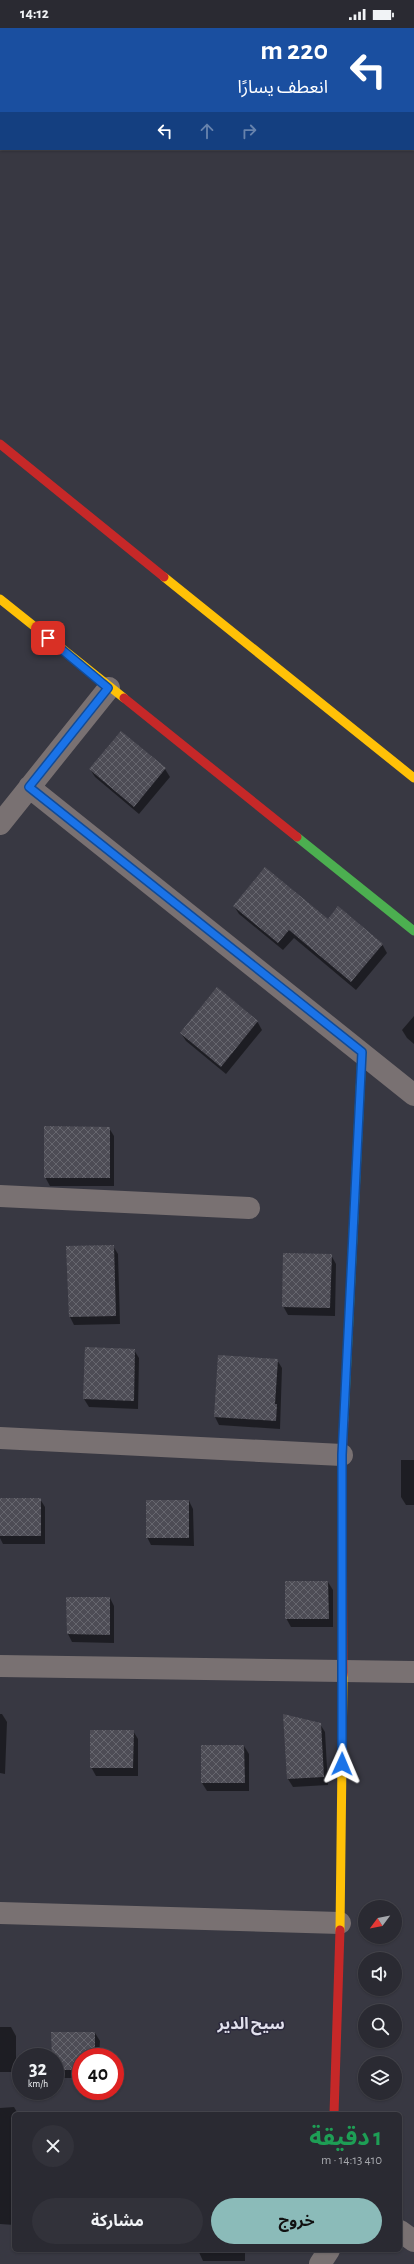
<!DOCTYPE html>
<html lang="ar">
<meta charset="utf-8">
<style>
:root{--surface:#2a2a32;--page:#32323a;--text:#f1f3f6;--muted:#a5a7ac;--line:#46464d;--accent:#8bbbb9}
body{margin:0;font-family:"Alegreya Sans","Noto Sans Arabic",sans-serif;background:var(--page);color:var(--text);direction:rtl;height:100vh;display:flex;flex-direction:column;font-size:15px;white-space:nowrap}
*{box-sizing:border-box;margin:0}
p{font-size:13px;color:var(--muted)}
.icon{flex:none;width:22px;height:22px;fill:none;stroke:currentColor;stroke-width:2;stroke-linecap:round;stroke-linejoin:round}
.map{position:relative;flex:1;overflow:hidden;direction:ltr}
.sheet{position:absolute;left:12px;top:2084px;width:390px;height:140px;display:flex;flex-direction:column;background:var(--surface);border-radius:6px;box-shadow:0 1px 3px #0004,0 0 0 1px var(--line);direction:rtl}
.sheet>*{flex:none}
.banner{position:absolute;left:0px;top:0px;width:414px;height:122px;box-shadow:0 1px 3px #0004,0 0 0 1px var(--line);direction:rtl;background:#1a4fa0;color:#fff;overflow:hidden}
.needle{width:26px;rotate:238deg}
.controls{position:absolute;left:358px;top:1872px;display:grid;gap:8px}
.controls a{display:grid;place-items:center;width:44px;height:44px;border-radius:50%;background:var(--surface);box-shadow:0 1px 3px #0004,0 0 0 1px var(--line);font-size:20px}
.speed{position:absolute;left:12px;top:2020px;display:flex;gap:8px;font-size:20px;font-weight:700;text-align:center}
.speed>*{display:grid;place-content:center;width:52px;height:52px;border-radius:50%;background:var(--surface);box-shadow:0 1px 3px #0004,0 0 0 1px var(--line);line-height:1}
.speed small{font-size:10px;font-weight:400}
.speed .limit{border:6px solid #d22;background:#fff;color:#111}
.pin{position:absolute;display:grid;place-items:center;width:34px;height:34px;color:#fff;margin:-17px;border-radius:8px;box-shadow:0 2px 6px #0006}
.me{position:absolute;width:44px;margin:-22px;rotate:1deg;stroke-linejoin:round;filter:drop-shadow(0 0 3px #0008)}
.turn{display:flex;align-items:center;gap:14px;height:84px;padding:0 20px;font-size:18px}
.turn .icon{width:52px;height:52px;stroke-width:2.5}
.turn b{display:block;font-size:28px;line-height:34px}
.lanes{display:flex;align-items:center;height:38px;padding:0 20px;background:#0003;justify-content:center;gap:20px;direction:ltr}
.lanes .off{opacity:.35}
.round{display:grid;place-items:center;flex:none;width:42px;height:42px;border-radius:21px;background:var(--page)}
.overview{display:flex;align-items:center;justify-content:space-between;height:68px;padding:0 20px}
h1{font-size:24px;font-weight:700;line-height:30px;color:#1e9e55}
.action{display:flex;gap:8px;margin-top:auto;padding:8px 20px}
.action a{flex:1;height:46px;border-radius:24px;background:var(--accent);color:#111;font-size:16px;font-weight:700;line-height:46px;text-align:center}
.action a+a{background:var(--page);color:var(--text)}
.status{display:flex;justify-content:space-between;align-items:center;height:28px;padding:0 20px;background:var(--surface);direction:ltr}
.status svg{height:11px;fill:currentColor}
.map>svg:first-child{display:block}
.shadow{fill:#0007}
.building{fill:url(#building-cross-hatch)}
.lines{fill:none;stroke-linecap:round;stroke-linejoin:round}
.street{stroke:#797172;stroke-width:22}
.fast{stroke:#4caf50;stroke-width:9}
.slow{stroke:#ffc107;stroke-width:9}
.jam{stroke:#c62828;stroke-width:9}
.route-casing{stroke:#114b97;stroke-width:10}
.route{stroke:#1a73e8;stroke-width:7}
.labels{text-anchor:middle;stroke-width:3;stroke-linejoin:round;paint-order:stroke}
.neighbourhood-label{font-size:16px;font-weight:bold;fill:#e2e1ee;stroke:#2b293c}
</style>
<div class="status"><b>14:12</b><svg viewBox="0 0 49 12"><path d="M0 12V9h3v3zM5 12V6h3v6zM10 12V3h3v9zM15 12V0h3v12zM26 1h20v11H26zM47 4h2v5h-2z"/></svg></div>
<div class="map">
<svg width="414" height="2236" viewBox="0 0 414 2236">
<defs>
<pattern id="building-cross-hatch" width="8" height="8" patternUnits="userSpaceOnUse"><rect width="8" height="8" fill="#4d4c55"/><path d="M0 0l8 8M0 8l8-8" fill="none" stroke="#66666e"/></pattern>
</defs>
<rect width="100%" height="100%" fill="#383842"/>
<path class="shadow" d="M90 741H165L170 749 139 786 95 749Z
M234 878 328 892 382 916 387 925 356 962 294 910 283 922 239 886Z
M414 988V1016L407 1010 402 1002Z
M257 993 262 1002 226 1046 186 1013 181 1005Z
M109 1100 114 1108V1158H50L45 1149Z
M113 1218 118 1226 120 1296 74 1297 70 1289Z
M331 1227 336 1236 335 1288 288 1287 283 1278Z
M134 1322 139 1330 138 1381 89 1379 84 1371Z
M219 1328 277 1332 282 1340 280 1401 219 1397 215 1389Z
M401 1432H414V1477H406L401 1469Z
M0 1471H40L45 1479V1516H3L0 1510Z
M189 1473 193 1481 194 1518 151 1517 147 1509Z
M328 1554 333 1562V1599H291L286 1590Z
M67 1570H110L114 1578V1615L72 1614 68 1606Z
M0 1686H2L7 1694 5 1746 0 1745Z
M320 1696 325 1704 328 1757 293 1759 288 1751Z
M133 1703 138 1711V1748H96L91 1739Z
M244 1718 249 1726V1763H207L202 1755Z
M0 1999H11L16 2008V2044H0Z
M95 2005 100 2013 99 2029H81V2050H57L55 2046V2029H53Z
M14 2079 18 2086H14V2197L0 2196V2080Z
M198 2222H245V2233H203Z"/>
<path class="building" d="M121 703 166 740 134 779 89 741Z
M265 839 328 891 338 878 383 916 351 954 289 902 278 915 233 878Z
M217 959 258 993 221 1039 180 1005Z
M44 1098 110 1099V1150H44Z
M114 1217 116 1288 69 1289 66 1218Z
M283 1225 332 1226 330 1280 282 1279Z
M85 1319 135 1321 134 1373 83 1371Z
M218 1327 278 1331 275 1376H277L276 1393 214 1389Z
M0 1470H41V1508H0Z
M146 1472H189V1510H146Z
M285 1553H328L329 1591H285Z
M66 1569H110V1607L67 1606Z
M283 1686 321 1695 324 1749 287 1751Z
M90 1702H134L133 1740H90Z
M201 1717H244L245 1755H201Z
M51 2004H95V2029H81V2042H55V2029H52Z"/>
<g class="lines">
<path class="street" d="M29 759 414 1067
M0 796 109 660
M0 1168 249 1180
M0 1410 342 1427
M0 1638 414 1644
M0 1885 340 1895
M400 2203 414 2213
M320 2236 329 2222"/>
<path class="fast" d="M297 809 414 903
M344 1392 362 1024"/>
<path class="slow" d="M164 549 414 750
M0 571 124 670
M340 1902 343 1647"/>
<path class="jam" d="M0 416 164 549
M124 670 297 809
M343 1647 342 1427 344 1392
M334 2086 340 1902"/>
</g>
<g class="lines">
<g class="route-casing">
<path id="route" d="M48 610 108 660 29 759 362 1024 342 1427V1736"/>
</g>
<use href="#route" class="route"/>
</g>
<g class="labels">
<g class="neighbourhood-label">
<text x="251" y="2001">سيح الدير</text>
</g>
</g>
</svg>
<div class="controls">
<a><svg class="needle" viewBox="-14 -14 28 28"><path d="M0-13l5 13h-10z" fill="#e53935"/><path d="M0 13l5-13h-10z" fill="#a5a7ac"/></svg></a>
<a><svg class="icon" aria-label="sound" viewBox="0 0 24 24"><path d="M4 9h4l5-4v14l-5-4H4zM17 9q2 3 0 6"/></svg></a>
<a><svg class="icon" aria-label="search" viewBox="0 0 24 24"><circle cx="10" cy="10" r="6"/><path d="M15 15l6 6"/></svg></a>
<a><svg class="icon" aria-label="layers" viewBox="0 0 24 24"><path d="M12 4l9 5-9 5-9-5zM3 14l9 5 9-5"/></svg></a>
</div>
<div class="speed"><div>32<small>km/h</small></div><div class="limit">40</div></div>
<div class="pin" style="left:48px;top:610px;background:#d93025"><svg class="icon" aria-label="arrive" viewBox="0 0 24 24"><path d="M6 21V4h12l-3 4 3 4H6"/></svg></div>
<svg class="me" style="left:342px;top:1736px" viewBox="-20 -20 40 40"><path d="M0-17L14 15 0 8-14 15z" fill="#1a73e8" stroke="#fff" stroke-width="4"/></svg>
<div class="banner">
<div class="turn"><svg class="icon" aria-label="left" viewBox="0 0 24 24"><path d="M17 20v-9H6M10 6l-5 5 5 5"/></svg><div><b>220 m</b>انعطف يسارًا</div></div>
<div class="lanes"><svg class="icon" aria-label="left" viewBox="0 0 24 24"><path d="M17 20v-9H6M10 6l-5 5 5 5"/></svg><svg class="icon off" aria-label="ahead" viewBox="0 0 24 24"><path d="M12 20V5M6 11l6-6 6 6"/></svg><svg class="icon off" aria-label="right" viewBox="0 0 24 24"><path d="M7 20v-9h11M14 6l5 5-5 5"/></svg></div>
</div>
<section class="sheet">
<div class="overview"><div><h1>1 دقيقة</h1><p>410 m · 14:13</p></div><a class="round"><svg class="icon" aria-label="close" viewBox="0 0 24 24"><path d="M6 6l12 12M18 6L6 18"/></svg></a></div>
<div class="action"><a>خروج</a><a>مشاركة</a></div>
</section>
</div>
